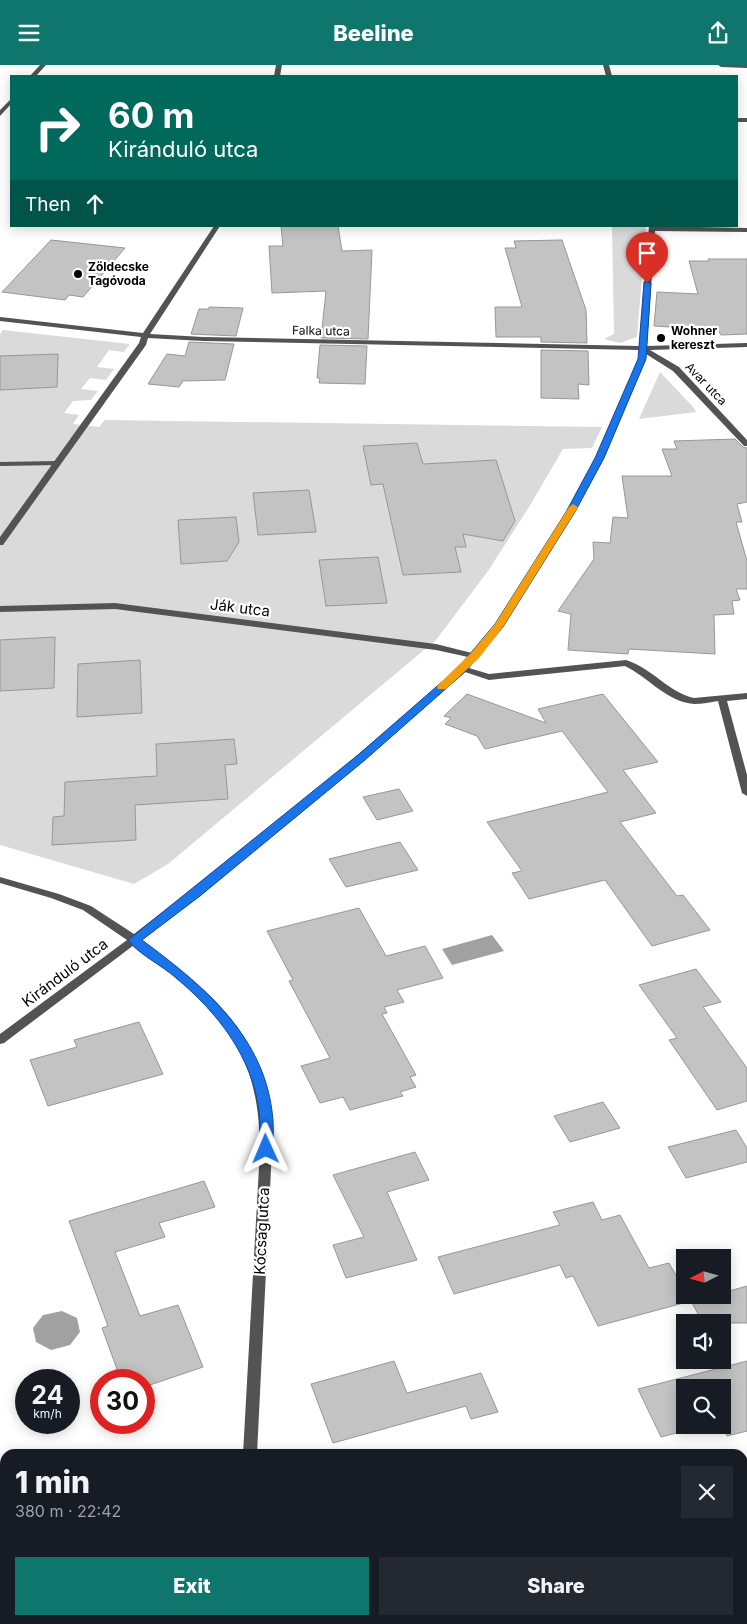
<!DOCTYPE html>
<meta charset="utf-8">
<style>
:root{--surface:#171b24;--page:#242831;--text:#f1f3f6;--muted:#9ea1a6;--accent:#0f766e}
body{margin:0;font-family:Inter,sans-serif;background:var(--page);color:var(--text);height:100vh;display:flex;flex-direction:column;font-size:19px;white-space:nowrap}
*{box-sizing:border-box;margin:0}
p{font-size:16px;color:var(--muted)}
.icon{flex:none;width:28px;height:28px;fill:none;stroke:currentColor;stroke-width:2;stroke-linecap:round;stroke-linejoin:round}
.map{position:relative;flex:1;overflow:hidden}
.sheet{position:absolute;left:0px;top:1384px;width:748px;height:176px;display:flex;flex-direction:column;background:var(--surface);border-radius:15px 15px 0 0;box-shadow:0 2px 12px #0003}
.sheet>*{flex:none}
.hud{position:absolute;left:10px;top:10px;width:728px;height:152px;border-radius:0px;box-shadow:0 2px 12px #0003;background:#00695c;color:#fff;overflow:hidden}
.needle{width:32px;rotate:264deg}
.fabs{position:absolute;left:676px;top:1184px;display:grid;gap:10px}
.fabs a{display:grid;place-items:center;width:55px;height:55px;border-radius:0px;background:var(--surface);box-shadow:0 2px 12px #0003;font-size:25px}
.speed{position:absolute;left:15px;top:1304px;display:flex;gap:10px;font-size:25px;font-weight:700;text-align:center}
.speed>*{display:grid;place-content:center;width:65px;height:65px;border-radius:50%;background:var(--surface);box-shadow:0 2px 12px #0003;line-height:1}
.speed small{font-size:12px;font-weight:400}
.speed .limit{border:8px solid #d22;background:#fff;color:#111}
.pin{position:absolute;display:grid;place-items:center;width:42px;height:42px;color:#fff;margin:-51px -21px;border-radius:50% 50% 50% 0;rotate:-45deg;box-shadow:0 0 5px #0007}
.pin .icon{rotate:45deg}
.me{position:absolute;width:55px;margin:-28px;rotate:359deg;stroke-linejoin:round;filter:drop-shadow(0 0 4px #0008)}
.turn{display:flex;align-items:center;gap:18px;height:105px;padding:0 15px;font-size:22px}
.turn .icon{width:65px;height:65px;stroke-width:2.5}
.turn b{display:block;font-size:35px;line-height:42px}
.then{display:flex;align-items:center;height:48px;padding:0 15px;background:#0003;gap:10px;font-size:19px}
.round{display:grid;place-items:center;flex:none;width:52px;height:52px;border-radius:0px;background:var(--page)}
.overview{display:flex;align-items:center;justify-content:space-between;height:85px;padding:0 15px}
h1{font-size:30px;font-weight:800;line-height:38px}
.primary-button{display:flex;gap:10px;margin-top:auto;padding:10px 15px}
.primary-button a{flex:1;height:58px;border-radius:0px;background:var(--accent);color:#fff;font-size:20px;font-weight:800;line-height:58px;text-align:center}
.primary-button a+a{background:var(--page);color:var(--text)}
header{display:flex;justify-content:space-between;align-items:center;height:65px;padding:0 15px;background:var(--accent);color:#fff;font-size:22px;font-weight:800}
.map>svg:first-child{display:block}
.green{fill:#dadada}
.water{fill:#a1a1a1}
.building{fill:#c3c3c3;stroke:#979797}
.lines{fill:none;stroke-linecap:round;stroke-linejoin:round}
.service{fill:#535353;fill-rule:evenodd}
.minor{fill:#535353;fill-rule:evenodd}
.route{fill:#1a73e8;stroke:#114b97}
.slow{fill:#f59e0b}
.poi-dot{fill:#000;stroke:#fff;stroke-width:2}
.labels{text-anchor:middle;stroke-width:4.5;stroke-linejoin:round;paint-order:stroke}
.far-poi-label{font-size:12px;font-weight:bold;fill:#000;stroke:#fff;text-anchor:start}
.far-street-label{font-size:12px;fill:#000;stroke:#fff}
.street-label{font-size:15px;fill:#000;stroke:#fff}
</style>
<header><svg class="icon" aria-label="menu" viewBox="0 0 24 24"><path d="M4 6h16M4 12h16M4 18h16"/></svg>Beeline<svg class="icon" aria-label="share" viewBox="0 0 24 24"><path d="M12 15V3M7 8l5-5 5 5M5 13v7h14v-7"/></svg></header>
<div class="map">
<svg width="747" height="1559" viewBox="0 0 747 1559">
<rect width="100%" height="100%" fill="#fff"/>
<path class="green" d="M612 161H645L646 164 637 272 620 278 604 274 614 269Z
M3 265 130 279 124 287 109 285 97 302 114 304 106 315 90 313 81 324 98 326 91 335 73 336 64 348 79 350 73 359 99 362 105 355 602 362 592 383 563 384 529 442 488 506 436 575 168 799 134 819 0 780V269Z
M660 307 694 343 696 347 639 354Z"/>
<path class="water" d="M492 870 504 886 452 900 442 884Z
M62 1246 77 1253 80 1267 70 1280 51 1285 36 1277 33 1263 43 1250Z"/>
<path class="building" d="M281 161H338L342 186 372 185 368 274 321 273 326 226 272 228 269 181H283Z
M51 175 125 183 83 232 69 230 65 235 2 227Z
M562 175 586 245 587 278 541 277V272H496L495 242H522L505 183H516L514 176Z
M708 194H747V269L721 270 718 265 654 261 657 227 698 229 689 196H709Z
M209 242 243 243 236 271 191 269 199 244H209Z
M189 277 234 279 225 315 183 316 179 322 148 319 167 289 185 291Z
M320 280 367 281 365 319 319 318 320 313H317Z
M541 285 588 286 589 320 578 319 579 334 541 333Z
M58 289 57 322 0 325V291Z
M735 374 743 382 747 383V437L737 439 742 457H736L747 496V524H736L740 535 732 536 734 549 714 550 715 589 629 584 628 589 568 585 571 549 558 546 594 494 593 477 610 478 613 452 628 453 622 411H672L662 384H677L674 376Z
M417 378 423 399 496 395 515 456 503 476 463 469 466 482H455L461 507 403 510 383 419 371 420 363 381Z
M309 425 316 467 258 470 253 428Z
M236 452 239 477 227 496 181 499 178 455Z
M378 492 387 538 326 541 319 495Z
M55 572 54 623 0 626V575Z
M140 595 142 648 77 652 78 599Z
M467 629 546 658 538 644 603 629 658 697 623 705 656 748 620 757 677 831 683 830 710 865 652 881 605 815 529 834 512 808 522 806 487 757 608 727 562 666 485 684 477 671 445 659 451 653 444 651Z
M234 674 237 699 225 700 228 734 135 740 136 775 52 780 53 752 64 751 65 717 157 711 156 679Z
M399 724 413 746 377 755 363 732Z
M400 777 418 805 346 822 329 794Z
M359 843 386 891 425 881 443 913 397 925 404 937 384 942 387 948 382 949 416 1010 410 1012 416 1022 400 1027 403 1031 350 1045 343 1032 320 1038 301 1001 330 993 289 916 293 915 267 866Z
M696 904 721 937 703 942 747 1003V1036L717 1045 669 975 677 973 639 920Z
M139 957 163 1009 48 1041 30 995 77 982 74 975Z
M603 1037 620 1063 570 1077 554 1051Z
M736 1065 747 1083V1097L686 1113 668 1082Z
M415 1087 429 1115 387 1127 417 1195 346 1213 333 1180 364 1172 333 1110Z
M204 1116 215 1142 159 1158 165 1172 115 1187 140 1251 178 1240 203 1302 144 1322V1315H121L102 1263 108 1261 69 1156Z
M593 1137 602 1155 620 1150 649 1203 669 1198 685 1226V1230H687L691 1236 598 1261 573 1211 566 1213 560 1200 454 1229 438 1192 560 1160 553 1147Z
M747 1221V1258H703L691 1236 713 1230H722V1228Z
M394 1296 407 1328 481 1308 498 1347 471 1354 466 1341 333 1378 311 1319Z
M747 1296V1366L727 1371 722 1360V1322H685V1360H707L661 1372 638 1324Z"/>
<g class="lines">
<path class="service" d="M57 396H60V400L0 401V397Z"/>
<path class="minor" d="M40 0H46L36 11H30Z
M276 0H282L280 11H274Z
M603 0H609L612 11H606Z
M718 0H747V3L721 2Z
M11 34V39L0 51V45Z
M736 53H747V57H736Z
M214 161H220L150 269 203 272 639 281 649 161 747 163V167L655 166 647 281 747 278V282L650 285 679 302 747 375V381H744L673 306 646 289V294L604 393 574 447 503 560 469 603 489 609 626 595C652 603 668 627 694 633L747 628V634L727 636 747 710V731L742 728 718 636C711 637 702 639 694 639 667 637 648 612 625 601L489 615 465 607 297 751 141 875C223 935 270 975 272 1084L257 1389H243L260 1084C259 977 215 940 134 880L4 978 0 979V969L127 875 83 845 51 833 0 818V812L59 829 91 841 134 869C245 784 354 695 460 602L468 592 436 585 115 544 0 547V541L115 538 436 579 472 588 495 559 566 447 596 393 638 294 639 285 203 276 148 273 146 280 3 480H0V472L139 278 141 272 0 256V252L143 268Z
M234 1555H248L247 1559H233Z"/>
</g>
<path class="route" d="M644 217 651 218 646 294 604 393 575 447 503 562 466 606 365 695 200 831 142 875C201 919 262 968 272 1046 274 1058 273 1072 273 1084L271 1088H262L260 1084C259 1072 260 1058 259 1046 252 991 217 947 176 913 163 901 138 889 128 875L358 690 459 602 495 559 566 447 595 393 638 294Z"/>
<path class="slow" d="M573 439 578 442 503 562 479 593 446 624H438L437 622 438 620 471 588 495 559 569 442Z"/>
<g class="poi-dot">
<circle cx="78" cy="209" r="5"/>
<circle cx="661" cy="273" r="5"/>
</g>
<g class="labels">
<g class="far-poi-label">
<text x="88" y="206">Zöldecske<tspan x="88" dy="14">Tagóvoda</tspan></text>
<text x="671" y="270">Wohner<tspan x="671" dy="14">kereszt</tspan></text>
</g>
<g class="far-street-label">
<text transform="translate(321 266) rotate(1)" y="4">Falka utca</text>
<text transform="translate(706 319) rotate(46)" y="4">Avar utca</text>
</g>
<g class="street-label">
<text transform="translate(240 543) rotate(7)" y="5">Ják utca</text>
<text transform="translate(65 908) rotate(-37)" y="5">Kiránduló utca</text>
<text transform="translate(262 1166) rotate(-87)" y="5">Kócsag utca</text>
</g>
</g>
</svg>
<div class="fabs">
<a><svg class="needle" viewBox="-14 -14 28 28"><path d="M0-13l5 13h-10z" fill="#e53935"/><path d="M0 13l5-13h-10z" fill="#9ea1a6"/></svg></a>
<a><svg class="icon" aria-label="sound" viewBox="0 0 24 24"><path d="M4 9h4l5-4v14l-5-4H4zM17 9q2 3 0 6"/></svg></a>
<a><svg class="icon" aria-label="search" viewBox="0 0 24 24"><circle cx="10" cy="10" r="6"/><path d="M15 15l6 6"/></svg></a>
</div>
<div class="speed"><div>24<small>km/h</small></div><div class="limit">30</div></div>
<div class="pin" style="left:647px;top:218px;background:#d93025"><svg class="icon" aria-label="arrive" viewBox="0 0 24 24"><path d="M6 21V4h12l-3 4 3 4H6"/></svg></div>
<svg class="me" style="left:266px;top:1084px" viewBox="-20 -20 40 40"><path d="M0-17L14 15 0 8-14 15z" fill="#1a73e8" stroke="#fff" stroke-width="4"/></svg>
<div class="hud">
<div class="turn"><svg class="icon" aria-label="right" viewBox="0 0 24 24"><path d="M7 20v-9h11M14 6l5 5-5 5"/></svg><div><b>60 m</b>Kiránduló utca</div></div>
<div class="then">Then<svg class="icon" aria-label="ahead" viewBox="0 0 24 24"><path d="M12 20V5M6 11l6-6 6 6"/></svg></div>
</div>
<section class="sheet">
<div class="overview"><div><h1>1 min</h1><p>380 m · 22:42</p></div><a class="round"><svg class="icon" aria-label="close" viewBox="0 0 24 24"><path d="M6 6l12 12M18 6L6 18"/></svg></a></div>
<div class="primary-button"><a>Exit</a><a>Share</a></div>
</section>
</div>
